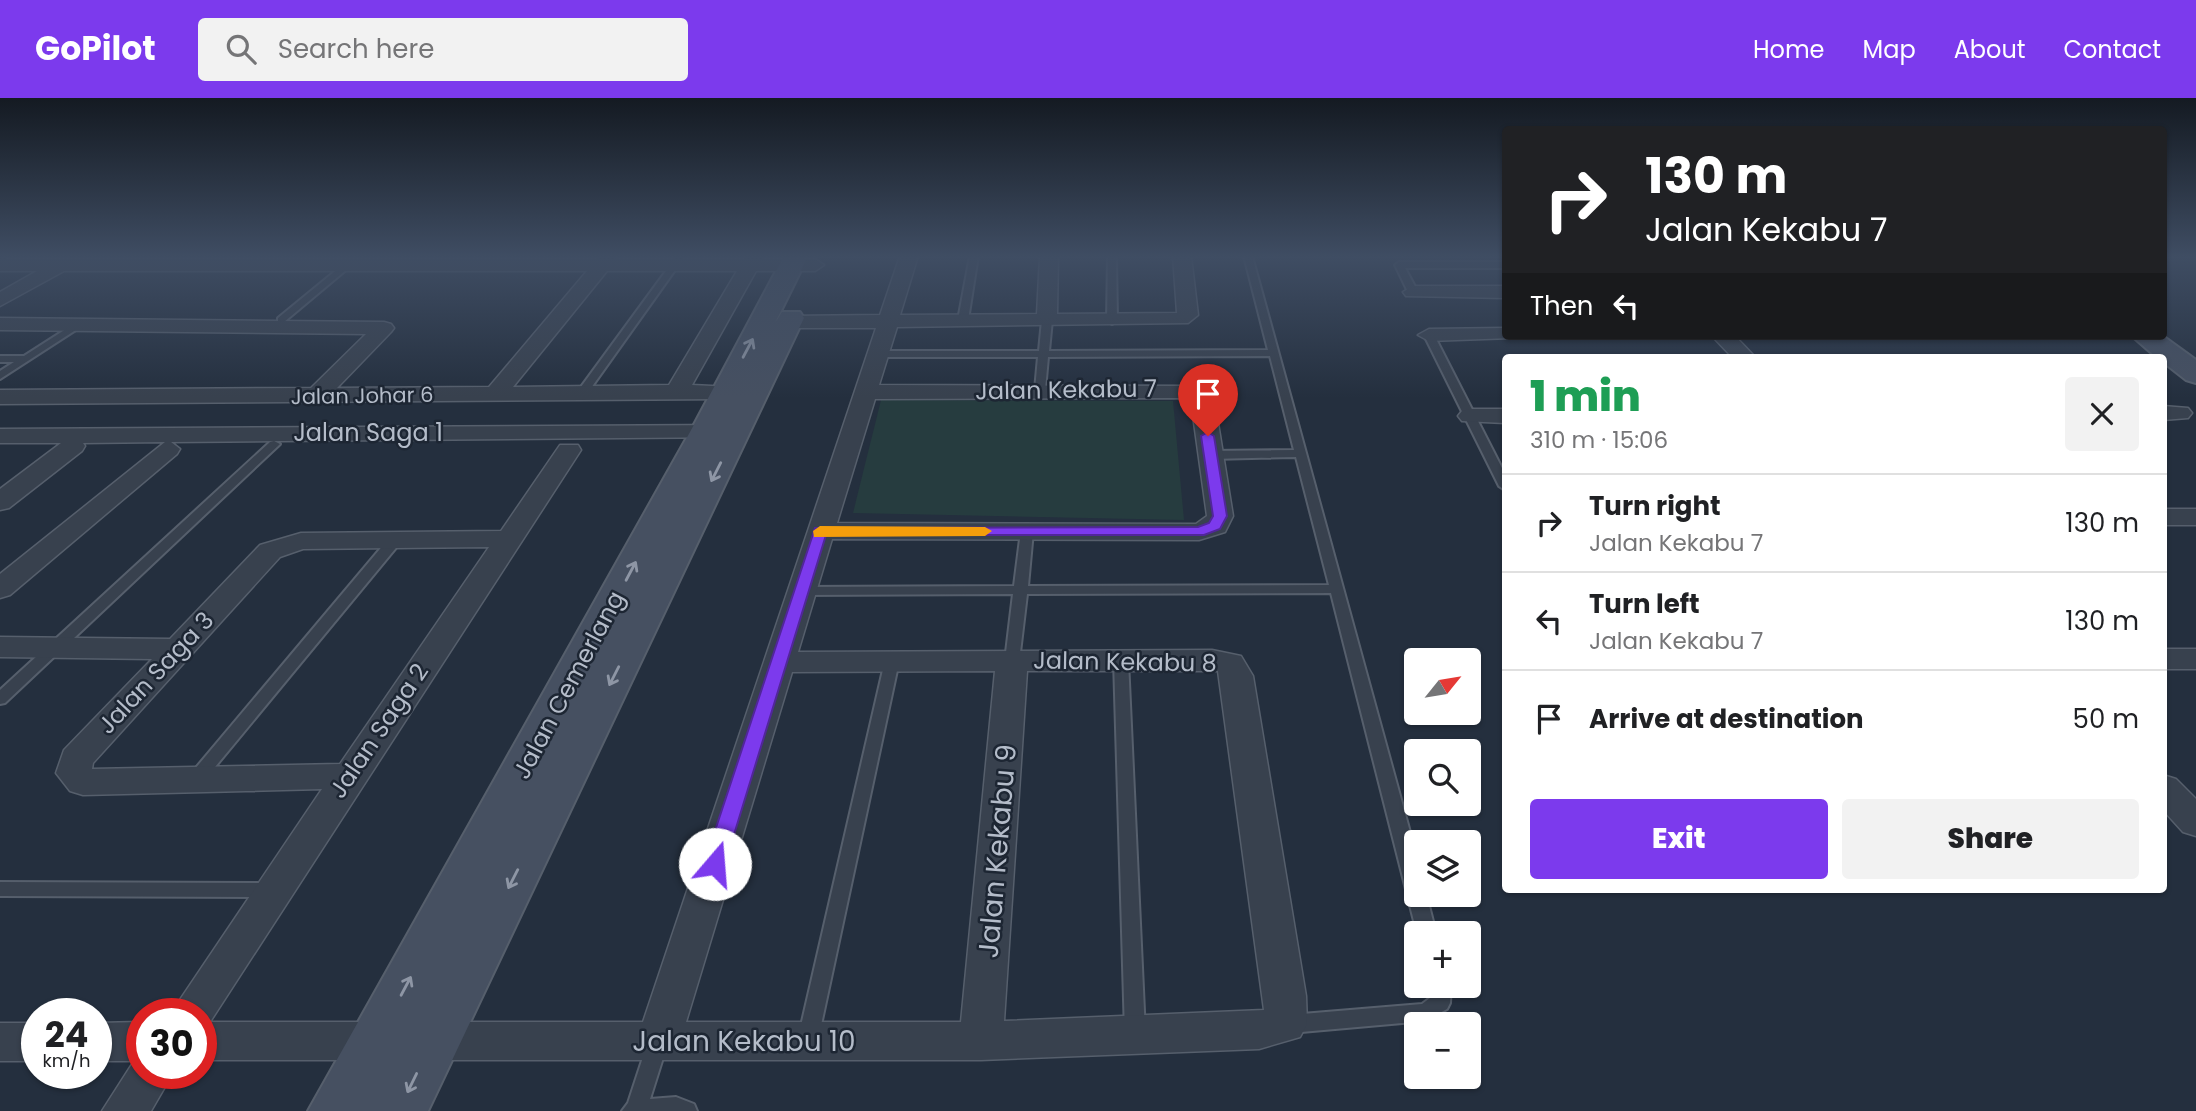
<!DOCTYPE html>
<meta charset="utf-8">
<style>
:root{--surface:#fff;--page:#f2f2f2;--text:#202124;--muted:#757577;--line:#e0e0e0;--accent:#7c3aed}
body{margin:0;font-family:Poppins,sans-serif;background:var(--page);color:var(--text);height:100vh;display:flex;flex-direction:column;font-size:26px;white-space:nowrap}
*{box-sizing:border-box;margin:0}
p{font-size:23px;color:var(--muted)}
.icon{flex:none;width:38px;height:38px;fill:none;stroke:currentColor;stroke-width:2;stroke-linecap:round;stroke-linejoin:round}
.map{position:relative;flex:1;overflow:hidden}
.details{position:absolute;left:1502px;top:256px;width:665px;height:539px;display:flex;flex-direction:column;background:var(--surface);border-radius:7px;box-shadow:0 2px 5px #0004}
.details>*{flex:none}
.hud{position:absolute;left:1502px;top:28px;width:665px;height:214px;border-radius:7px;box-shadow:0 2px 5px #0004;background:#202124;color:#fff;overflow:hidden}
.needle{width:46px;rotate:60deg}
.fabs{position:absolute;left:1404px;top:550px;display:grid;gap:14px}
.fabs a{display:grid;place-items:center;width:77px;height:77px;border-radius:7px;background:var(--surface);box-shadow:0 2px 5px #0004;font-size:35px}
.speed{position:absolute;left:21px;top:900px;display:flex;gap:14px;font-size:35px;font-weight:700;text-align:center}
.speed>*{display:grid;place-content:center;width:91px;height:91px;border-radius:50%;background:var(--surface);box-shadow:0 2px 5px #0004;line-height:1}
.speed small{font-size:18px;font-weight:400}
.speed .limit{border:10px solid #d22;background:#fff;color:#111}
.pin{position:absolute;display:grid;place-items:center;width:60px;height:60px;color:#fff;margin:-72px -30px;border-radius:50% 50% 50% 0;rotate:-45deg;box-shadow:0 0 7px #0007}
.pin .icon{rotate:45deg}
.me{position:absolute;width:77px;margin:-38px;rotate:18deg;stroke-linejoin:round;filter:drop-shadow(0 0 5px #0008)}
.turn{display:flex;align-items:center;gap:24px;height:147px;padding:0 28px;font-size:32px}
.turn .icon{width:91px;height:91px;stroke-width:2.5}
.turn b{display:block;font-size:49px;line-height:60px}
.then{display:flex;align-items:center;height:66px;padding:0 28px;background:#0003;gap:14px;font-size:26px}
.round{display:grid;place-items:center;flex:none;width:74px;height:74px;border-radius:7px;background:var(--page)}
.summary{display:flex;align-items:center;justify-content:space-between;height:119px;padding:0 28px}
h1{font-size:42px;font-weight:800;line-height:52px;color:#1e9e55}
.action{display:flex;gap:14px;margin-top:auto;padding:14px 28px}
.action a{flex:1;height:80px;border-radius:7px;background:var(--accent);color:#fff;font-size:28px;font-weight:800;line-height:80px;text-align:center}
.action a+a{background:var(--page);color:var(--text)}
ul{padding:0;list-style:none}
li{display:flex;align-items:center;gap:21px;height:98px;padding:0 28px;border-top:2px solid var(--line)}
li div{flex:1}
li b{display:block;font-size:26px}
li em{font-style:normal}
header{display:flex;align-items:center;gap:42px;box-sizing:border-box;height:98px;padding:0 35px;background:var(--accent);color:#fff}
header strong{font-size:33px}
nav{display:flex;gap:38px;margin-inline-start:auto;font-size:24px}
.search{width:490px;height:63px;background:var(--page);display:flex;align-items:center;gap:18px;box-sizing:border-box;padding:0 24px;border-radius:7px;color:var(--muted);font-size:26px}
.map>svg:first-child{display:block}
.green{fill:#263c3f}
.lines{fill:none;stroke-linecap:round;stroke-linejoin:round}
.lane-casing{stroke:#565f6c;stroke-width:4}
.street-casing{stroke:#565f6c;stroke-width:3}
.secondary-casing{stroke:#565f6c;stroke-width:4}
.lane{fill:#38414e;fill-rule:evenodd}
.street{fill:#38414e;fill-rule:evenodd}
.secondary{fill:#465061;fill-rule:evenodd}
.wall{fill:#3b4654}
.oneway{stroke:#8e96a5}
.route{fill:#7c3aed;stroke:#51269a;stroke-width:2}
.slow{fill:#f59e0b}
.labels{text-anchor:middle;stroke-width:5;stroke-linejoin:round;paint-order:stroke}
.far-street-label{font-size:21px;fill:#b4bcc9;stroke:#1d2633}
.street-label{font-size:24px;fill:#b4bcc9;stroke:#1d2633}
.near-street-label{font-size:28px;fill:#b4bcc9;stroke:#1d2633}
</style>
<header>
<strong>GoPilot</strong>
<div class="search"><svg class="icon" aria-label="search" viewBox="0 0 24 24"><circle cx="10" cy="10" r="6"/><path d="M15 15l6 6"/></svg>Search here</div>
<nav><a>Home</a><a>Map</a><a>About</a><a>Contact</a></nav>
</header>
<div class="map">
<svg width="2196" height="1013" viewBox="0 0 2196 1013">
<rect width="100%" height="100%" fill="#242f3e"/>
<path class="green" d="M881 302 1173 303 1184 422 853 415Z"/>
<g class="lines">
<g class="lane-casing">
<path id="lane" d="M0 158H10L0 164Z
M677 158H685L586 297H578V293Z
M970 158H978L968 222 963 225 958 222Z
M1108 158H1116L1117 223 1112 226 1107 223Z
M1244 158H1252L1416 756V796H1426L1436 835H1417L1331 495 1027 496 1019 563 1012 568 1005 563 1013 496 801 497 794 493 801 489 1014 488 1021 433 1027 429 1033 433 1028 488 1329 487 1296 359 1211 361 1205 357 1211 353 1294 352 1270 258 1048 259 1045 292 1040 295 1035 292 1038 259H877L872 256 877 253H1039L1042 222 1047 219 1052 222 1049 253 1268 252Z
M1505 164V170H1405L1418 194 1413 197 1408 194 1395 167 1399 164Z
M345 165 352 167 284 224H278V220Z
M77 224 85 226 0 281V273L14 264H0V258H24Z
M1429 234 1434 237 1505 376V392L1499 388 1424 237Z
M274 343 280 346 278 348 5 605 0 606V592L270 344Z
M395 438 400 439 402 442 400 445 201 686H189L187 682 189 678 390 439Z
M1121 557 1128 562 1145 935 1142 941 1135 944 1128 941 1125 935 1114 562Z
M892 558 899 563 818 941 815 947 808 950 801 947 798 941 885 563Z
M0 784 272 785 278 787 281 792 278 797 272 799 0 798Z
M1431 887H1451L1450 905 1447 911 1425 923 1290 935 1283 932 1280 926 1283 920 1290 917 1422 906 1430 900Z
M658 935 665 938 668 944 650 1001 676 999 694 1006 697 1013H622L628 1005 648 944 651 938Z"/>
</g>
<g class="street-casing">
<path id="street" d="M599 158H618L616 161H744L746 158H764L762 161H815L824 167 815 173H756L692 287 732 289 735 294 732 299 724 301 0 306V292L311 290 366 236 0 232V220L384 224 391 226 394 230 391 234 337 290 489 289 587 173H64L0 208V194L37 173H0V161H596ZM607 173H737L669 287 513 289Z
M900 158H918L900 217 1037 216 1040 158H1058L1057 216 1177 215 1173 158H1191L1198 217 1188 225 897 229 879 287 1196 288 1214 300 1233 418 1225 434 1199 442 832 441 798 554 1212 552 1241 558 1253 578 1306 898 1307 926 1300 939 1259 951 981 962H201V915H171L322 691 83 697 70 693 56 675 64 652 152 561 0 559V539L170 541 260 447 301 435 501 433 560 347H578L581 352 210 924H643L876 230H789L779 224 789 218 880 217ZM1184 300 1191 303 1207 418 1196 426 837 425 875 301ZM489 449 340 666 92 671 93 665 280 459 303 451ZM995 573 961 924H686L792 574ZM1027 573H1218L1264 912 1004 923Z
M1413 188H1505V200L1406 198 1403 194Z
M1505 230V238H1514L1512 240 1429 243 1418 237 1429 231Z
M1712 238H1735L1755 259H1732Z
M2163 308 2188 310 2192 315 2188 320 2163 322Z
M1470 311H1505V325L1462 323 1458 318 1462 313Z
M731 327 740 329 743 334 740 339 171 344 180 351 177 356 10 497 0 500V476L165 344 83 345 85 348 82 353 9 410 0 412V391L61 345H0V331Z
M2163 411H2196V427H2163Z
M2163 551H2196V571H2163Z
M2163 677 2176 681 2196 701V738L2183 734 2163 712Z
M142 924V975H173L151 1013H102L134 963H96V925Z
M0 925H37V963H0Z"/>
</g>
<g class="secondary-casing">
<path id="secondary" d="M784 158H808L775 225 782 214H800L804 220 428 1013H308L690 334Z
M2132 238H2163L2196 262V285L2186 282 2163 264V259H2156Z"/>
</g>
<use href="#lane" class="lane"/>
<use href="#street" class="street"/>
<use href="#secondary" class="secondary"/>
</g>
<path class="wall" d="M1486 158H1505V160H1488Z"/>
<defs><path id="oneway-shaft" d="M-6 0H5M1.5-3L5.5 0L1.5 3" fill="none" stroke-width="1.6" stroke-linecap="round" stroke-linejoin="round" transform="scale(1.75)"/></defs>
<g class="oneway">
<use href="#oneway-shaft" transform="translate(748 250) rotate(-62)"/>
<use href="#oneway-shaft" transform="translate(716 374) rotate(117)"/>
<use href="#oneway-shaft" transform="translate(631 473) rotate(-62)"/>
<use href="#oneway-shaft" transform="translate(614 578) rotate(117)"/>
<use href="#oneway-shaft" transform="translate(513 781) rotate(117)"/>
<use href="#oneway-shaft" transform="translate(406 888) rotate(-62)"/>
<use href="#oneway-shaft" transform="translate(412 985) rotate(116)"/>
</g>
<linearGradient id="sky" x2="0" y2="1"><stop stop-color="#141a22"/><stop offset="0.53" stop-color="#3f4d63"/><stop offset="1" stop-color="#3f4d63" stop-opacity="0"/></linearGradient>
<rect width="2196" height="300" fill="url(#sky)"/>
<path class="route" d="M1208 334 1214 338 1227 418 1220 431 1204 437H826L725 766 722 772H707L704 766 815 430 1198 429 1209 425 1213 418 1201 338Z"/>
<path class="slow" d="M820 428 985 429 992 433 985 438 814 439 813 433Z"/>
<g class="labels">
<g class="far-street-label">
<text transform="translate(362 298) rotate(-1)" y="7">Jalan Johar 6</text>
</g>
<g class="street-label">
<text transform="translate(1066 292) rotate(-1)" y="8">Jalan Kekabu 7</text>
<text x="368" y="343">Jalan Saga 1</text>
<text transform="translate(1125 564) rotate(1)" y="8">Jalan Kekabu 8</text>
<text transform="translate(156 575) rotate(-47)" y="8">Jalan Saga 3</text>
<text transform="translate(569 587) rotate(-62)" y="8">Jalan Cemerlang</text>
<text transform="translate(379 633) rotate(-56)" y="8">Jalan Saga 2</text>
</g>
<g class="near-street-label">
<text transform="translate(997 753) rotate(-85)" y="10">Jalan Kekabu 9</text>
<text x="744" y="953">Jalan Kekabu 10</text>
</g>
</g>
</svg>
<div class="fabs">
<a><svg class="needle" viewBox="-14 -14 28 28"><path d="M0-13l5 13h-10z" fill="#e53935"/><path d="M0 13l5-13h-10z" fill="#757577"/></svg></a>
<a><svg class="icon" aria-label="search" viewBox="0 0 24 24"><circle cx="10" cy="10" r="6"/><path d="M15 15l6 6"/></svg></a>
<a><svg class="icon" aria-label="layers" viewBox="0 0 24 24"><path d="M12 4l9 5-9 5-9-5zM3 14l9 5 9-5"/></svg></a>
<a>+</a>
<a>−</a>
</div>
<div class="speed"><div>24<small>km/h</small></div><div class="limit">30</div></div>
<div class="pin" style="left:1208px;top:338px;background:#d93025"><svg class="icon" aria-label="arrive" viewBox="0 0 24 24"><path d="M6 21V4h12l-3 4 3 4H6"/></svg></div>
<svg class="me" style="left:715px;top:766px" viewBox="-20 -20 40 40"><circle r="19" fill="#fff"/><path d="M0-13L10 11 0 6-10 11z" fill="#7c3aed"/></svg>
<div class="hud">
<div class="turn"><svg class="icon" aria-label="right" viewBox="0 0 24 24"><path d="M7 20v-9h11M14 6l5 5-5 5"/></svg><div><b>130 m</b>Jalan Kekabu 7</div></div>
<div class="then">Then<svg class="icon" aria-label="left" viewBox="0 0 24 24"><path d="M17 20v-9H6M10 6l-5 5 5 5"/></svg></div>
</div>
<section class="details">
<div class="summary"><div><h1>1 min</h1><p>310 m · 15:06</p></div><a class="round"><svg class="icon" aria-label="close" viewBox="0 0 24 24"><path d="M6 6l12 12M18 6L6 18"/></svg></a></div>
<ul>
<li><svg class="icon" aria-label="right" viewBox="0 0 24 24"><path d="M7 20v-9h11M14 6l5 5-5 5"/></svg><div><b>Turn right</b><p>Jalan Kekabu 7</p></div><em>130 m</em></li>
<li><svg class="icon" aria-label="left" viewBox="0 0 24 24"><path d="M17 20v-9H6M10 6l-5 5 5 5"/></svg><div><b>Turn left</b><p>Jalan Kekabu 7</p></div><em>130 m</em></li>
<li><svg class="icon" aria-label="arrive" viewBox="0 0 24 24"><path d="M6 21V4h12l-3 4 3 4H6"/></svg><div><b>Arrive at destination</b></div><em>50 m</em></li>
</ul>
<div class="action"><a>Exit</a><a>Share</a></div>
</section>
</div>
